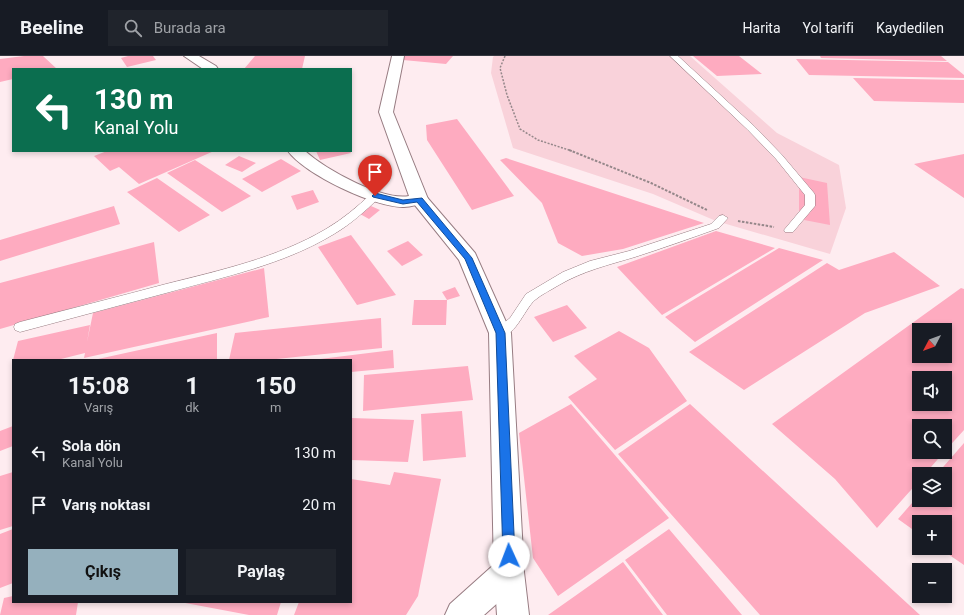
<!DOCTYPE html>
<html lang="tr">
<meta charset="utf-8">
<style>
:root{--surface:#171b24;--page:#20242c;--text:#f1f3f6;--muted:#9ea1a6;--line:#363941;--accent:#95b0bd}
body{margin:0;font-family:Roboto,sans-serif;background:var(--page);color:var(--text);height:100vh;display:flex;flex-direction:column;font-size:15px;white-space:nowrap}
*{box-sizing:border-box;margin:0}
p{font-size:13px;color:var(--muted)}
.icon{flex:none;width:22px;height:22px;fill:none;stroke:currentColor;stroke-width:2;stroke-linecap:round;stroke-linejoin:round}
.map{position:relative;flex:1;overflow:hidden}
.side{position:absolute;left:12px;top:303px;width:340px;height:244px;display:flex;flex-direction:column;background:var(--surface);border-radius:0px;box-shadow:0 2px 6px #0003}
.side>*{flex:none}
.hud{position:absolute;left:12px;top:12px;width:340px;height:84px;border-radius:0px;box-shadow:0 2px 6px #0003;background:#0b6e4f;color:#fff;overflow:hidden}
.needle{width:26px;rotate:229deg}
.tools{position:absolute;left:912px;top:267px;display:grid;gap:8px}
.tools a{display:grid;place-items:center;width:40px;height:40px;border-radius:0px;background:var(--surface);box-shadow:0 2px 6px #0003;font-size:20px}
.pin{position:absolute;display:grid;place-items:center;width:34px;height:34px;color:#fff;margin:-41px -17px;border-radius:50% 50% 50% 0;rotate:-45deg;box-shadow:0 0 4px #0007}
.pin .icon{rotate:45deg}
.me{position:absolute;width:44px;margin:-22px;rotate:358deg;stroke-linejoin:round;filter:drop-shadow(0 0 3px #0008)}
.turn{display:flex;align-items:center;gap:14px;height:84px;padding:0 16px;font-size:18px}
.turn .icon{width:52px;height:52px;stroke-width:2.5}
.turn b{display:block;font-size:28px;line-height:34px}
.eta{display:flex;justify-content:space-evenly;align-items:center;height:68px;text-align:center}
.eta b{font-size:24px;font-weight:700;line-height:28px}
.action{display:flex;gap:8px;margin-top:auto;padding:8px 16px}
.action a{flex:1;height:46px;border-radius:0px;background:var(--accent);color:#111;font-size:16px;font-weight:700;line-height:46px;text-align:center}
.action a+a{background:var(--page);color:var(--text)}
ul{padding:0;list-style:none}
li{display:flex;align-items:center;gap:12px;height:52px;padding:0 16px}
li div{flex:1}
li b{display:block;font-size:15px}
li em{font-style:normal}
header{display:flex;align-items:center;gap:24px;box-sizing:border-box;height:56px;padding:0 20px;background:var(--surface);border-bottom:1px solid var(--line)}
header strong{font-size:19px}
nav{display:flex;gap:22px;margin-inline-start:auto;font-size:14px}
.search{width:280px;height:36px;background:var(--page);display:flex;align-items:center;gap:10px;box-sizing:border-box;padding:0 14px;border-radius:0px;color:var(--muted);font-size:15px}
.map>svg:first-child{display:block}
.green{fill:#f9d2da}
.building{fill:#feabc0;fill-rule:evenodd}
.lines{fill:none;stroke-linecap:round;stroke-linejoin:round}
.lane-casing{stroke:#977c82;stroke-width:1}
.street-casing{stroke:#977c82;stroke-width:2}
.secondary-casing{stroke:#977c82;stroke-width:2}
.path-far1{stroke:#95878a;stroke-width:1.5;stroke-dasharray:2 1.5;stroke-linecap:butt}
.path{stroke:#95878a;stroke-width:2;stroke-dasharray:2.5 1.5;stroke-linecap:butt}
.lane{fill:#fff;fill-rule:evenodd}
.street{fill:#fff;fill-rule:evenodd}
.secondary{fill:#fff;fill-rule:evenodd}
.route{fill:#1a73e8;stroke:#114b97}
</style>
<header>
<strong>Beeline</strong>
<div class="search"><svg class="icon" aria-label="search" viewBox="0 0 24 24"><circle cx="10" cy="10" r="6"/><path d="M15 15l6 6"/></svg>Burada ara</div>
<nav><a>Harita</a><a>Yol tarifi</a><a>Kaydedilen</a></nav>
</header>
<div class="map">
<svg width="964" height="559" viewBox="0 0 964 559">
<rect width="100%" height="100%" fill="#feecf0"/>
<path class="green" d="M494 0H690L777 77 839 109 846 152 830 198 716 165 653 138 513 92 491 17 493 1Z"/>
<path class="building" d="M24 0H43L57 13H13V23L0 26V3Z
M128 0H153L156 4 127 11 121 2Z
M255 0H305L302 13H244Z
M401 0H453L446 8 403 4Z
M693 0H739L762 18 717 20Z
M820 0H941L947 5 821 2Z
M796 3 948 6 964 19V22L809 19Z
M853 22 964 24V47L874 45Z
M457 63 514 140 472 154 427 84 426 69Z
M107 95H214L139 128 119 111 110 115 94 100Z
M316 95H350L351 97 320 104Z
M964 98V142L914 108Z
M239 100 256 107 242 116 225 109Z
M506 102 704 167 623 193 582 200 558 187 542 147 500 104Z
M281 103 301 115 262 136 242 123Z
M195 104 251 140 222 156 167 117Z
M799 121 827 127 830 169 799 163Z
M157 122 210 159 179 176 127 136Z
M313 134 319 146 297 154 291 140Z
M114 150 120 168 0 205V184Z
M371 150 380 154 369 163 360 158Z
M716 175 775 192 662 259 617 211Z
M351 179 396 239 357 249 318 191Z
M408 185 423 199 402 210 387 195Z
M154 186 159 227 0 273V227Z
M779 192 823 204 695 286 665 261Z
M894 196 940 230 865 257 744 334 689 296 827 207 839 214Z
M264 212 269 261 84 302 85 297 57 304H13L18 285 90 269 87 286 93 257Z
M455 231 460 240 447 244 442 236Z
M961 232 964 233V374L945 395V370H919V396H944L925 418H919V425L877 472 835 423 772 368ZM919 274H945V300H919ZM919 322H945V348H919Z
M414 244H447L446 269H412Z
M567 249 587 272 553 286 534 261Z
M381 262 382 292 267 304H229L235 277Z
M619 275 649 292 687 345 615 394 568 341 597 323 574 300Z
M217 277V304H98V303Z
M393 294 394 312 351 316V304H312Z
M468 310 473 344 363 355 364 319Z
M571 348 669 462 558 540 533 502 519 377Z
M690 348 920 559H760L618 398Z
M462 355 466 401 423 405 421 358Z
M351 362 414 364 408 406 351 404Z
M13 370V390L0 395V375Z
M964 387V509L939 492H945V466H919V478L898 463 919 439V444H945V418H937Z
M13 416V470L0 474V420Z
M394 416 441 423 418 540 406 559H294L299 546H351V423L390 429Z
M13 473V527L0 532V478Z
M669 473 742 559H667L625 504Z
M623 506 663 559H548L575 540Z
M13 540V546H78L76 559H0L4 542Z
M180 546H281L277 559H249Z"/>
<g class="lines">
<g class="lane-casing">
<path id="lane" d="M670 0H678L754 70 782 99 814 137 815 139V150L793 176H785L784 174 805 149V139L776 103 748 74Z
M375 137 379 138 380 140 379 142C365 155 351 168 334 178 283 209 223 221 166 237 117 250 69 263 20 276L15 274 14 271 15 268 20 266C69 253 118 241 166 228 221 214 277 202 326 173 343 163 357 151 371 138Z
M723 159 728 162 719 172C691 182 663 192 635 201 608 209 583 215 559 229 551 234 542 238 535 244 524 253 514 286 495 280L494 277 495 274 510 262 526 238 563 216 590 205 629 195 711 168 719 160Z"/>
</g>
<g class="street-casing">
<path id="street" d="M184 0H199L216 10 218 13H203Z
M392 0H404L393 56 428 143 425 147C418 148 411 151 404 151 376 152 304 118 288 95H305C325 113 382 145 409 140L379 56Z
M509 501 520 505 524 516 520 527 484 559H445L450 548 498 505Z"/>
</g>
<g class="secondary-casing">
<path id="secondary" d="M419 138 425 139 475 197 511 277 524 516 529 559H497L494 516 489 277 459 204 410 143 413 139Z"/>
</g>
<path class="path-far1" d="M505 0 500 12 507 39 520 73 538 84 572 95"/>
<path class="path" d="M569 94 651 127 707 154
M738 165 774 171"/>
<use href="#lane" class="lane"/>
<use href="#street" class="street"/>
<use href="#secondary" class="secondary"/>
</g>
<path class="route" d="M375 137 403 144 422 142 472 202 505 277 515 500 513 505 509 507 504 505 503 500 496 277 465 203 417 146 403 148 373 141 372 140Z"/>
</svg>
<div class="tools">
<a><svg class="needle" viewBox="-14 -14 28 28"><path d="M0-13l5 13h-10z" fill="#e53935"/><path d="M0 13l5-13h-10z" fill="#9ea1a6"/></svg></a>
<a><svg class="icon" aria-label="sound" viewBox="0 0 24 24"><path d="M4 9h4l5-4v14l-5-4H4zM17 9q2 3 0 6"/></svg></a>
<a><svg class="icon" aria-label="search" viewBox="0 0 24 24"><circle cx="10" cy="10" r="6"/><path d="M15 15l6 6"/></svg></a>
<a><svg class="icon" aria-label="layers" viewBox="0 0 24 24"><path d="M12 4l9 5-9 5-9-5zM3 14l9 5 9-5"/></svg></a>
<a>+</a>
<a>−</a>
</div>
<div class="pin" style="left:375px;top:140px;background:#d93025"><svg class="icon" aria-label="arrive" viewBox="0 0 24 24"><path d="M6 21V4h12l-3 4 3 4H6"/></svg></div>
<svg class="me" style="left:509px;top:500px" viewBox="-20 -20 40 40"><circle r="19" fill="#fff"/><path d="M0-13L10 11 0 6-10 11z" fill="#1a73e8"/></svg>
<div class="hud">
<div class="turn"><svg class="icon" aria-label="left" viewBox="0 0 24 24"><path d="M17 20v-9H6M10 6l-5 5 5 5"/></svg><div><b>130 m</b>Kanal Yolu</div></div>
</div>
<section class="side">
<div class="eta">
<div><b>15:08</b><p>Varış</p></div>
<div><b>1</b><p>dk</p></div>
<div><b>150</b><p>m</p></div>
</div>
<ul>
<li><svg class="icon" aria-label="left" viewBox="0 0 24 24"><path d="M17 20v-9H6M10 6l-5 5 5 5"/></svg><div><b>Sola dön</b><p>Kanal Yolu</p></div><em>130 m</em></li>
<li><svg class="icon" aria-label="arrive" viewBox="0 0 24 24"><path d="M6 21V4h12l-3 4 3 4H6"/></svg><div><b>Varış noktası</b></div><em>20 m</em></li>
</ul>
<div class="action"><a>Çıkış</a><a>Paylaş</a></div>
</section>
</div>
